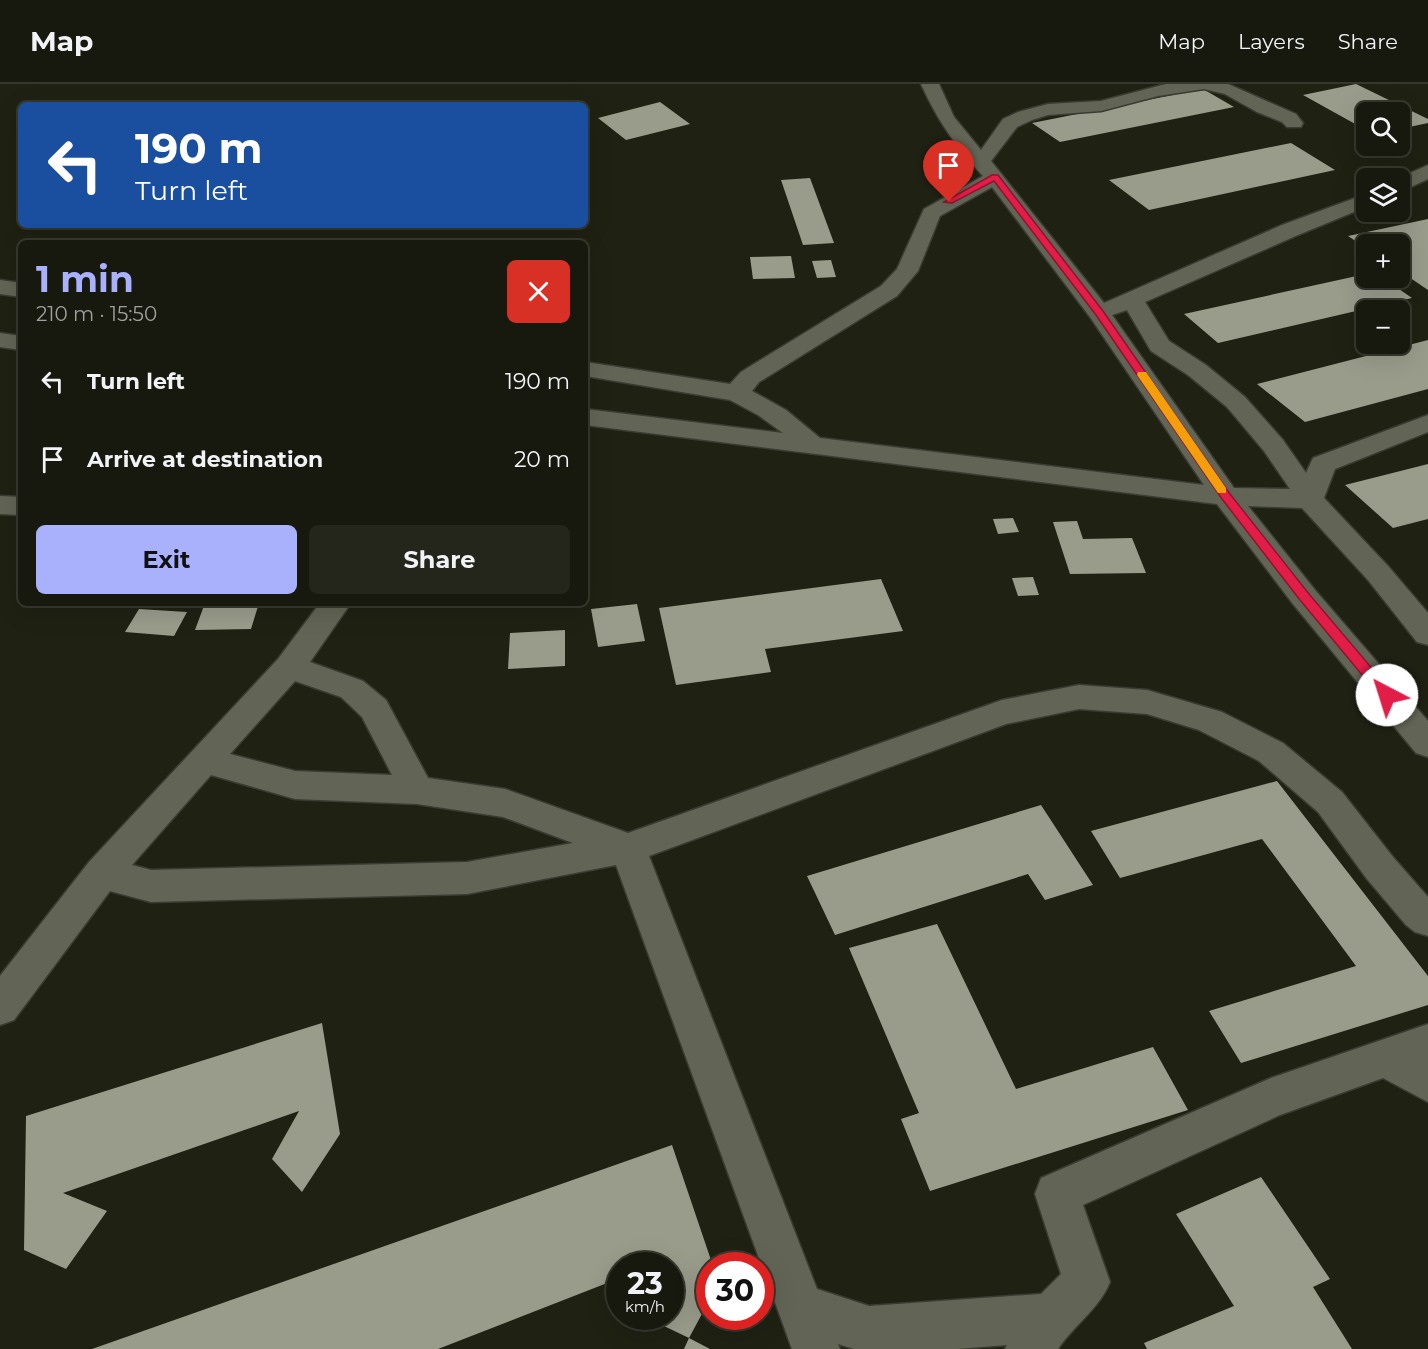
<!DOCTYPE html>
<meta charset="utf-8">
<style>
:root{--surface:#17190e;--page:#24261c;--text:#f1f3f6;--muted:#9ea09e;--line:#36382e;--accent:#a9b0fc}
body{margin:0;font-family:Montserrat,sans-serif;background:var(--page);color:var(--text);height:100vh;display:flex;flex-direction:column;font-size:22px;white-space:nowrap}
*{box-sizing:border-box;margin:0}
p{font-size:20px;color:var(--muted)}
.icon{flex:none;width:33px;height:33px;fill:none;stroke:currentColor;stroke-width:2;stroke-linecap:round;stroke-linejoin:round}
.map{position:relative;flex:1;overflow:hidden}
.panel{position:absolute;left:18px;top:156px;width:570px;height:366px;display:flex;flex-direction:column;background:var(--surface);border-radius:9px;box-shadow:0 6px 24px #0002,0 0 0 2px var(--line)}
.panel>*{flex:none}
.banner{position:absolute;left:18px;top:18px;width:570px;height:126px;border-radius:9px;box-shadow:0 6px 24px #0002,0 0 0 2px var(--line);background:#1a4fa0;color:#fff;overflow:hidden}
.buttons{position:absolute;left:1356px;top:18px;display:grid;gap:12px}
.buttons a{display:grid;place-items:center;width:54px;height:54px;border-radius:9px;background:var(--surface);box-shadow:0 6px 24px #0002,0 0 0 2px var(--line);font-size:30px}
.speed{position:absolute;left:606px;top:1168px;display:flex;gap:12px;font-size:30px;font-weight:700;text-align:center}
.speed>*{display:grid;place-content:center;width:78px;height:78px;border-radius:50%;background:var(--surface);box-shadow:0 6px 24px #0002,0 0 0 2px var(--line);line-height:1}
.speed small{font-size:15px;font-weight:400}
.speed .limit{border:9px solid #d22;background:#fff;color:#111}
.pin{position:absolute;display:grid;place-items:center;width:51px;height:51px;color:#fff;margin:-62px -26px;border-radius:50% 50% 50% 0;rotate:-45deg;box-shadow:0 0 6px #0007}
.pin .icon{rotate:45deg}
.me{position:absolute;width:66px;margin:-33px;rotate:320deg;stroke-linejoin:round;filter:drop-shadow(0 0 4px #0008)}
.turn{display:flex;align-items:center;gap:21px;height:126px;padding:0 18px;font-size:27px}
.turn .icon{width:78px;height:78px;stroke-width:2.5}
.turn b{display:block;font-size:42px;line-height:51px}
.round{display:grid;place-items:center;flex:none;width:63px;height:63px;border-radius:9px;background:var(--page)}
.overview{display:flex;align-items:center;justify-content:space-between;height:102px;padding:0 18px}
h1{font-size:36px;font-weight:700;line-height:45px;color:var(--accent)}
.primary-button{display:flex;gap:12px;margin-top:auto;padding:12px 18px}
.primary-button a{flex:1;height:69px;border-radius:9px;background:var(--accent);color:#111;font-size:24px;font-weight:700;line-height:69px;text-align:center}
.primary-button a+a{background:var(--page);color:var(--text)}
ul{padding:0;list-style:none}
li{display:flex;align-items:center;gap:18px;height:78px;padding:0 18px}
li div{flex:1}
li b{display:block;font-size:22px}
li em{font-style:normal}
header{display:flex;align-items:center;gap:36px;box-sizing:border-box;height:84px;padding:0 30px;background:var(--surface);border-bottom:2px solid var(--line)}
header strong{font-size:28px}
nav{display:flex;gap:33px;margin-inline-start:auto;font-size:21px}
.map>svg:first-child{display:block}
.building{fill:#999c8b}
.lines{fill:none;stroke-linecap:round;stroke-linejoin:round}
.minor-casing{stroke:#3a3c33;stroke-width:3}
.minor{fill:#626555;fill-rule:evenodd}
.route{fill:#e11d48;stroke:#92132f;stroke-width:1.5}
.slow{fill:#f59e0b}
</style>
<header>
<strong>Map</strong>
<nav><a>Map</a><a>Layers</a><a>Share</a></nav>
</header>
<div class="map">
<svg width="1428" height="1265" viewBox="0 0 1428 1265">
<rect width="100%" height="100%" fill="#1f2113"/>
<path class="building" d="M1356 0 1428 35V39L1400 45V28H1366V46L1303 11Z
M1203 5 1234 23 1060 58 1032 39Z
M660 18 690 40 626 56 598 34Z
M1291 59 1335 86 1149 126 1109 96Z
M810 94 834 159 803 161 781 96Z
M1428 135V206L1400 187V160H1366V164L1348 152Z
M791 172 795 194 753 195 750 173Z
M831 176 836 193 817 194 812 177Z
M1366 190V194H1383L1412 214 1218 259 1184 230Z
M1428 256V305L1305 338 1257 300Z
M1428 380V435L1393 444 1345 401Z
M1013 434 1019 448 998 450 993 435Z
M1077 437 1083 455 1132 454 1146 489 1070 490 1053 438Z
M1033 493 1039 511 1018 512 1012 494Z
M881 495 903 547 765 565 771 588 676 601 659 524Z
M205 519H259L251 545 195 546Z
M637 520 645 557 598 563 591 525Z
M139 525 187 528 174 552 125 548Z
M565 546V582L508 585 510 549Z
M1277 697 1428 892V921L1241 979 1209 927 1356 882 1262 755 1120 794 1091 747Z
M1041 721 1093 801 1045 816 1028 790 835 851 807 792Z
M937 840 1016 1005 1153 963 1188 1026 930 1107 901 1035 919 1029 849 864Z
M322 939 340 1050 302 1108 272 1075 299 1027 63 1109 107 1127 66 1185 24 1166 26 1032Z
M672 1061 713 1182H710V1215L689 1254 645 1233H670V1182H663L667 1176 650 1182H620V1194L438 1265H92Z
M1261 1093 1330 1195 1313 1203 1352 1265H1147L1144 1259 1234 1222 1176 1130Z
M689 1254 710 1265H684Z"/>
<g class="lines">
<g class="minor-casing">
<path id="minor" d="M921 0H939L954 33 981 66 1003 35 1018 28 1048 20 1101 17 1166 0H1228L1296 30 1303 39 1301 43H1287L1282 38 1257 28 1225 10 1204 5 1158 12 1101 27 1048 31 1032 36 1017 43 991 77 1104 219 1282 141 1366 110V123L1298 151 1145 218 1169 257 1206 281 1245 313 1283 356 1306 389 1313 374 1428 331V348L1335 385 1324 414 1388 482 1428 529V561L1417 558 1368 496 1302 424 1248 422 1315 506 1428 637V673L1416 669 1293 520 1217 420 585 341V325L783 349 758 331 730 316 585 292V278L730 300 741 288 881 202 897 185 924 125 983 92C955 61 939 39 921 0ZM992 103 1090 233 1204 401 820 354 786 326 752 307 759 298 897 212 918 187 940 132ZM1127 226 1151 267 1188 291 1227 323 1264 367 1290 405 1234 404 1112 231Z
M1428 81V95L1400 108 1399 94Z
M0 196 21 199V213L0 210Z
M0 249 21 252V266L0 263Z
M0 412 21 413V431L0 430Z
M320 519H351L310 578 363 597 386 616 428 694 505 705 628 749 1002 616 1079 601 1147 606 1222 628 1283 659 1342 708 1393 773 1428 813V852L1415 848 1406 841 1367 795 1318 728 1259 677 1199 646 1147 630 1079 625 1006 640 649 772 817 1205 869 1222 1041 1210 1061 1190 1035 1110 1041 1094 1271 994 1428 940V1018L1383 994 1280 1031 1083 1121 1110 1198C1099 1225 1074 1241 1058 1265H1005L1007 1261 957 1265H854L838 1260 840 1265H792L616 781 467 810 151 818 110 807 14 936 0 941V892L89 778 278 575ZM295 597 341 613 362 633 392 691 295 687 230 670ZM211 691 295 715 417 720 503 733 573 759 467 778 151 786 132 781Z"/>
</g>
<use href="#minor" class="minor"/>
</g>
<path class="route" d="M992 91H998L1103 227 1230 410 1309 510 1392 608 1393 611 1392 615H1382L1300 516 1222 415 1096 231 994 97 952 119 944 118Z"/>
<path class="slow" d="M1138 288H1146L1226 404V409H1218L1137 291Z"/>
</svg>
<div class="buttons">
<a><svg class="icon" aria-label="search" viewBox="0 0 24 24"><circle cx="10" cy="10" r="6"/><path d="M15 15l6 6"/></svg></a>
<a><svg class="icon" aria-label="layers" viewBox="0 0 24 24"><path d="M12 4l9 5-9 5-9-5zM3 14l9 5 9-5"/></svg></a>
<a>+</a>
<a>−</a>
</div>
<div class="speed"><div>23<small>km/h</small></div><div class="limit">30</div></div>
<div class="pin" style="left:949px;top:118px;background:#d93025"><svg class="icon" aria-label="arrive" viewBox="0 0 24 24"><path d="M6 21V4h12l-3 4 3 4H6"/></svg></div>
<svg class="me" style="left:1387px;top:611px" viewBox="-20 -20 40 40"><circle r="19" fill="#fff"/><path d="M0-13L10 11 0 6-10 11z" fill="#e11d48"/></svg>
<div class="banner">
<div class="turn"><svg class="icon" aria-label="left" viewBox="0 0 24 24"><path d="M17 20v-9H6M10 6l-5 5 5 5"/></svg><div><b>190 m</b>Turn left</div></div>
</div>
<section class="panel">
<div class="overview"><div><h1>1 min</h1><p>210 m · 15:50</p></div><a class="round" style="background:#d93025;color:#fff"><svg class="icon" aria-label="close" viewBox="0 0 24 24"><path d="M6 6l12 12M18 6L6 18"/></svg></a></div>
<ul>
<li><svg class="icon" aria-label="left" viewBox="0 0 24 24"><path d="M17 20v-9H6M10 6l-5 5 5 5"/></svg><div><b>Turn left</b></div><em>190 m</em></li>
<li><svg class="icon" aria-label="arrive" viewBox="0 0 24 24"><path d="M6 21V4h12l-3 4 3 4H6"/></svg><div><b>Arrive at destination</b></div><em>20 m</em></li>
</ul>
<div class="primary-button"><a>Exit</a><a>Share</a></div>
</section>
</div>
